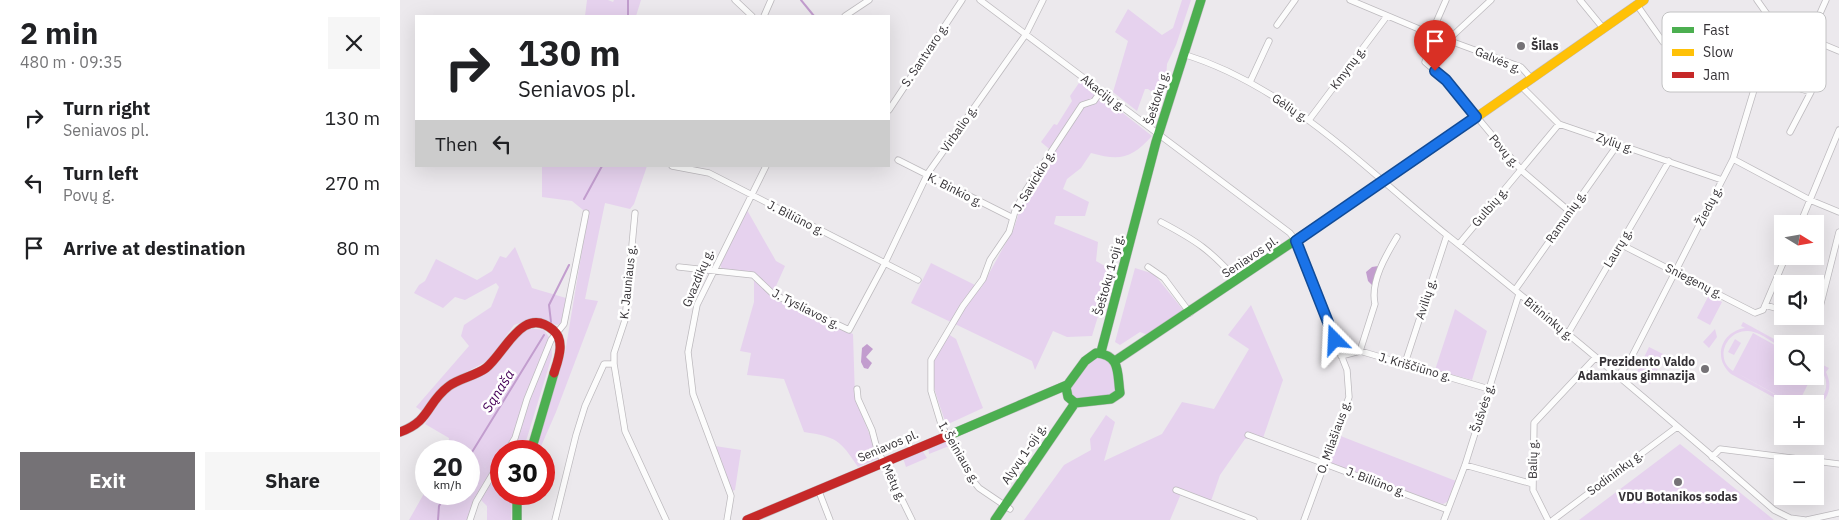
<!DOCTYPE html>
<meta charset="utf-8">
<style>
:root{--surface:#fff;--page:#f6f6f6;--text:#202124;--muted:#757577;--accent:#757276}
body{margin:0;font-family:"IBM Plex Sans",sans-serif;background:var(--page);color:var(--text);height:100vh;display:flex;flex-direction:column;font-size:19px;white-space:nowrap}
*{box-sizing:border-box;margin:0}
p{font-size:16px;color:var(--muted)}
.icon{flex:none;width:28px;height:28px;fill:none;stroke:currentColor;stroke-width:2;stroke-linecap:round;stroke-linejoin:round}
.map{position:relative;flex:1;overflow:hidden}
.drawer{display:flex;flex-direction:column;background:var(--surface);width:400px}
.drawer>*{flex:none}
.banner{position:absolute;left:15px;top:15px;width:475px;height:152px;border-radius:0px;box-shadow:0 5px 20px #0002;background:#fff;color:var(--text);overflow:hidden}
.needle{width:32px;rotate:101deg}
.fabs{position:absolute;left:1374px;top:215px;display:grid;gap:10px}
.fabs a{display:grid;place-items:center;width:50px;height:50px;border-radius:0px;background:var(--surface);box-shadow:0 5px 20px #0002;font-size:25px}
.speed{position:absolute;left:15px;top:440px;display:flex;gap:10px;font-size:25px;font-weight:700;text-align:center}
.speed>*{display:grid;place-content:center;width:65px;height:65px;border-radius:50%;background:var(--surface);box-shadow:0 5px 20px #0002;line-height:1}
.speed small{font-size:12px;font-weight:400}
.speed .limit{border:8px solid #d22;background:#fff;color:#111}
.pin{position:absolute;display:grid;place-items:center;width:42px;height:42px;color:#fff;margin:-51px -21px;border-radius:50% 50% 50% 0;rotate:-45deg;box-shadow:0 0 5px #0007}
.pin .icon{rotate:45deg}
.me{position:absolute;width:55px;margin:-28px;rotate:339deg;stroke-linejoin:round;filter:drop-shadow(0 0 4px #0008)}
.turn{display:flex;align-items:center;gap:18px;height:105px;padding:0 20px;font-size:22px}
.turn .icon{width:65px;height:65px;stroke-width:2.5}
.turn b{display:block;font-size:35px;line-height:42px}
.then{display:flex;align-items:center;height:48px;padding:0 20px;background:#0003;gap:10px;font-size:19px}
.round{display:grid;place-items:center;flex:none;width:52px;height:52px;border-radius:0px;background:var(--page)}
.overview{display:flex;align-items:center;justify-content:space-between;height:85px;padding:0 20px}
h1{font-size:30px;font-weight:700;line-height:38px}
.button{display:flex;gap:10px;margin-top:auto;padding:10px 20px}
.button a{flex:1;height:58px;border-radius:0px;background:var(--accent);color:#fff;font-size:20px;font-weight:700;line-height:58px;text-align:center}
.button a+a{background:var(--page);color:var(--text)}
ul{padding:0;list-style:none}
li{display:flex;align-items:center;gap:15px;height:65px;padding:0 20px}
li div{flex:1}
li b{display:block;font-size:19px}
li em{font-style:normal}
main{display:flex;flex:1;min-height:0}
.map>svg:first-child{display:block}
.green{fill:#e6d2ee}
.water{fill:#c29dce}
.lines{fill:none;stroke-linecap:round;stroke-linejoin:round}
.stream{stroke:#c29dce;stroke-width:2}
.street-casing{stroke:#bdbabe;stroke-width:7}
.fast-casing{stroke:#bdbabe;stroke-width:10}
.slow-casing{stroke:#bdbabe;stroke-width:10}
.jam-casing{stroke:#bdbabe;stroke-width:10}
.street{stroke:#fcfcfc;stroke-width:5.5}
.fast{stroke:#4caf50;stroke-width:9}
.slow{stroke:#ffc107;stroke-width:9}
.jam{stroke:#c62828;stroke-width:9}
.route-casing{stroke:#114b97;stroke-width:12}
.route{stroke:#1a73e8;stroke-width:9}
.poi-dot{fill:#757276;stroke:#fff;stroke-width:2}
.labels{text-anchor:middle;stroke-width:5;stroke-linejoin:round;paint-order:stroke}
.poi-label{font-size:12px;font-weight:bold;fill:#353236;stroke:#fff;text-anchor:start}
.street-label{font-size:12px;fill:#353236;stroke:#fff}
.water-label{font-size:14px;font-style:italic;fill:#450057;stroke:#fff}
.key{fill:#fff;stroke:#c2c2c3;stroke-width:1}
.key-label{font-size:14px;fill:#353236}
</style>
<main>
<section class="drawer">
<div class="overview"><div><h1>2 min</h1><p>480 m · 09:35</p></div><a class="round"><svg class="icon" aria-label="close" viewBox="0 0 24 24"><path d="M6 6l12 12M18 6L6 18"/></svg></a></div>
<ul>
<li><svg class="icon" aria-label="right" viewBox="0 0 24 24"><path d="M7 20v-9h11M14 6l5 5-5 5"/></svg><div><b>Turn right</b><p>Seniavos pl.</p></div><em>130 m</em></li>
<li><svg class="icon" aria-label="left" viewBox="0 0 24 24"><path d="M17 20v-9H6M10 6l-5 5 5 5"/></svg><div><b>Turn left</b><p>Povų g.</p></div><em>270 m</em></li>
<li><svg class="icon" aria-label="arrive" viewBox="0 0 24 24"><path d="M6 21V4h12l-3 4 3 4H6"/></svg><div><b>Arrive at destination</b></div><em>80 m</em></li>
</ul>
<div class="button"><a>Exit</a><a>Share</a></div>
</section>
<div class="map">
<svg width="1439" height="520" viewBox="0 0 1439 520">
<rect width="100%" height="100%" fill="#ece9ed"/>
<path class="green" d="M187 0H208L213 2 214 0H241L236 16H185Z
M782 0H791L776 45 767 64 765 92 754 122 749 120 759 97 748 89H745L737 111 713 92 728 41 715 32 728 9 762 35 773 28Z
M681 80 752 136C731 159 720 161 691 153L681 168 667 179 663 189 689 202 685 216H656L654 224 698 242 696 261 712 270 692 336 667 337 653 331 635 370 632 361 511 303 531 263 581 288 614 228 621 206 654 153 641 142 654 124 657 125 672 101 670 96Z
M142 166H247L234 204 230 209 205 203 185 299 198 301 156 412 139 451H134L165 353 188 214 172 201 142 197Z
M347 210 376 261 385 266 372 295 378 301 453 334 455 398 479 458 458 467C440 440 437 437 404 432L384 379 347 375 351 353 340 351 354 302V274L322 269 320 265Z
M115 247 132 288 166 298 161 323 157 325 132 319 114 325 89 360 50 381 26 414 16 407 69 346 61 336 64 325 91 307 99 287 96 283 65 300 55 297 43 308 14 293 19 285 25 281 36 259 77 280 92 271 100 256 106 258Z
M735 268 754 274 784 311 748 335 740 332 720 345 715 342Z
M1309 295 1322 302 1310 325 1297 318Z
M851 305 883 380 863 438 845 439 820 475 811 501 783 489 770 520H624L664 465 691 450 690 439 706 415 715 422 704 461 762 434 782 402 814 409 849 349 828 335Z
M1055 309 1087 331 1072 380 1035 370Z
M1343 322 1383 344 1382 348C1373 343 1359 331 1348 331 1326 330 1314 359 1333 371L1353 333 1382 349V376H1412L1398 404H1393L1333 371 1392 404H1386L1331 374C1313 359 1320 332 1345 328L1341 326Z
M129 328 144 330 151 340 152 356 123 451H101V494H112L111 520H87V506L81 500 75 501 67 520H9L26 490V494H69V451H48L49 438 25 424C32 412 39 397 50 389 65 380 82 377 95 365 107 353 114 336 129 328Z
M1315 329 1317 337 1309 348 1303 342Z
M548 334 556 339 583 408 546 425C541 405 527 380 534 359 537 350 543 342 548 334Z
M1335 339 1341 343 1334 355 1328 352Z
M1249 347 1265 355 1250 384 1235 376Z
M701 355 712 361 716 391 713 395 679 400 670 393C670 377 687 361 701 355Z
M1415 361 1429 368 1426 372C1433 386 1429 400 1415 408V404C1428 396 1431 377 1417 367L1415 371Z
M938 435 1056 481 1049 501 1043 504 1039 503 930 463 929 459Z
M548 439 553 452 549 446 529 454 528 447Z
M1280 444 1374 520H1179Z
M315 446 341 450 335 490 332 491Z
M522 450 527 458 506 467 503 458Z"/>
<path class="water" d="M978 266 973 286 968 281 966 272 972 267Z
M467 344 473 349 466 357 472 363 468 369 464 368 461 362 462 348Z"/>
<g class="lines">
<path class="stream" d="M228 0V16
M401 0 414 16
M184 199 202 166
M151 322 149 305 169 265
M69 457 144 335
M38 520 39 506 46 494"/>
<g class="street-casing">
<path id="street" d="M335 0 352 16
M580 0 890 233 896 241 947 370 949 397 904 520
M950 0 1031 34 1121 67 1131 78
M1180 0 1203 28
M1357 0 1374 24 1439 51
M1237 5 1263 42 1274 50 1411 92 1390 132
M364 16 371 0
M445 16 469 0
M877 25 895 0
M1031 34 1046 0
M1037 36 1025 62 1046 80 1122 171 1169 211
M1409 38 1426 0
M1048 40 1091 0
M783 54C888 86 965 169 1048 236 1159 325 1268 417 1374 510L1390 518 1405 520
M850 82 869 41
M1121 86 1159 124 1322 180
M489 110 562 0
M909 120 987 16
M1333 159 1410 200 1439 212
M498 160 613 218
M272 166 309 173 518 280
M235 213 225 320 214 353V364L225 431 266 520
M761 222C797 241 810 250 837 280
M1400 224 1439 130
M1059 244 1159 124
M1220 244 1355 313 1363 310 1386 256
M279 267 353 275 373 294 449 330 485 263 528 173 626 34 643 0
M748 267 764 278 790 313
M1115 290 1218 144
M1365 305 1382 310
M1406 316 1417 319 1439 232
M1167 335 1269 161
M960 351 975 304C970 282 986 255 997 237
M941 356 960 351 1089 389
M1005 363 1047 235
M1217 377 1229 362 1333 159 1374 24
M457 389 458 399 472 430 477 449 512 520
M848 435 1048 510
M107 451 115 438 127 399 151 340 164 324 186 213
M1312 457 1320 449 1439 464
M1065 465 1133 484
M418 489 430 520
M776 490 854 520
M610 509 579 488 570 477 541 424 531 391V360L563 306 583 279 590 260 609 232 615 211 626 190 682 105 694 101 701 91
M70 520 76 502 101 460
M155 520 176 435 185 406 204 364H214
M327 520 331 496 293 394 288 352 297 305 366 166
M1044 520 1065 465 1119 294
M1148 520 1133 490 1134 423 1195 358
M1153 520 1277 427
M1407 520 1439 513"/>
</g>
<g class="fast-casing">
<path id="fast" d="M701 352 756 142 801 0
M696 353C721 355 717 373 720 393L711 399 675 403 668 397 666 387 685 361Z
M715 361 1021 156
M552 434 667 385
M131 451 154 373
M117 494V520
M595 520 675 403"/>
</g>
<g class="slow-casing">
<path id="slow" d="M1021 156 1244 0"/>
</g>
<g class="jam-casing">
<path id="jam" d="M0 432C31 421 26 403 49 386 60 378 75 376 86 368 105 353 123 304 153 330 166 341 158 360 154 373
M347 520 552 434"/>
</g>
<use href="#street" class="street"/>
<use href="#fast" class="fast"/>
<use href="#slow" class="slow"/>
<use href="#jam" class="jam"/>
</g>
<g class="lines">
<g class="route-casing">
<path id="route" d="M935 340 896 241 1076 117 1046 80 1035 71"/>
</g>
<use href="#route" class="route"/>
</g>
<g class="poi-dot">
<circle cx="1121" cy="46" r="5"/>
<circle cx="1305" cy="369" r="5"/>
<circle cx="1278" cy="482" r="5"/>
</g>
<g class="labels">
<g class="poi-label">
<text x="1131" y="50">Šilas</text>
<text x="1295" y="366" text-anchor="end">Prezidento Valdo<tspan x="1295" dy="14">Adamkaus gimnazija</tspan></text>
<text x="1278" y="501" text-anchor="middle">VDU Botanikos sodas</text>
</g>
<g class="street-label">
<text transform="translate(525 55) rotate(-56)" y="4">S. Santvaro g.</text>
<text transform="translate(1098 60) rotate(23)" y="4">Galvės g.</text>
<text transform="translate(948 68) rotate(-53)" y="4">Kmynų g.</text>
<text transform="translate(703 93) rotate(37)" y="4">Akacijų g.</text>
<text transform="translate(757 98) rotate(-73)" y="4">Šeštokų g.</text>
<text transform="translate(890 108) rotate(34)" y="4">Gėlių g.</text>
<text transform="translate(559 129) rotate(-55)" y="4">Virbalio g.</text>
<text transform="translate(1215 143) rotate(19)" y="4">Zylių g.</text>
<text transform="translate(1104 151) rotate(50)" y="4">Povų g.</text>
<text transform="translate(634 181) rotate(-59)" y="4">J. Savickio g.</text>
<text transform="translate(555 190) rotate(27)" y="4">K. Binkio g.</text>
<text transform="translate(1309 206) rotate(-63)" y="4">Žiedų g.</text>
<text transform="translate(1090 207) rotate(-49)" y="4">Gulbių g.</text>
<text transform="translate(1166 217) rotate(-55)" y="4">Ramunių g.</text>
<text transform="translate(396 218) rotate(27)" y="4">J. Biliūno g.</text>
<text transform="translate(1218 248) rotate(-59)" y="4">Laurų g.</text>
<text transform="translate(850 257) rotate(-34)" y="4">Seniavos pl.</text>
<text transform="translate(709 275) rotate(-75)" y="4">Šeštokų 1-oji g.</text>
<text transform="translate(298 278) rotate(-67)" y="4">Gvazdikų g.</text>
<text transform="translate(1294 281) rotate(27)" y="4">Sniegenų g.</text>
<text transform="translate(228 282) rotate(-84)" y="4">K. Jauniaus g.</text>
<text transform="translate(1026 299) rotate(-72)" y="4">Avilių g.</text>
<text transform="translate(406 309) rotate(27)" y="4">J. Tysliavos g.</text>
<text transform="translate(1149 319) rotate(40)" y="4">Bitininkų g.</text>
<text transform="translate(1015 367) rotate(16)" y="4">J. Kriščiūno g.</text>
<text transform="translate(1083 408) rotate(-72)" y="4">Šušvės g.</text>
<text transform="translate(934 437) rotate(-70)" y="4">O. Milašiaus g.</text>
<text transform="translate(488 446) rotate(-23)" y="4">Seniavos pl.</text>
<text transform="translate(559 453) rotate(60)" y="4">I. Šeiniaus g.</text>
<text transform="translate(624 454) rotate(-56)" y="4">Alyvų 1-oji g.</text>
<text transform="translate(1133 459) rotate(-89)" y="4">Balių g.</text>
<text transform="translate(1215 473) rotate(-37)" y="4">Sodininkų g.</text>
<text transform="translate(976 482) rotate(21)" y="4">J. Biliūno g.</text>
<text transform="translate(494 483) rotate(65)" y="4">Mėtų g.</text>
</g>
<g class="water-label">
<text transform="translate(98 391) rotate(-58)" y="5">Sąnaša</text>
</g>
</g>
<rect x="1262" y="12" width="164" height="80" rx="8" class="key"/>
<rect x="1272" y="27" width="22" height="6" fill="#4caf50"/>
<rect x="1272" y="49" width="22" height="7" fill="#ffc107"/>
<rect x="1272" y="72" width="22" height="6" fill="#c62828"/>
<g class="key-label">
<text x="1303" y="35">Fast</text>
<text x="1303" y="57">Slow</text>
<text x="1303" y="80">Jam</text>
</g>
</svg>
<div class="fabs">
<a><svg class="needle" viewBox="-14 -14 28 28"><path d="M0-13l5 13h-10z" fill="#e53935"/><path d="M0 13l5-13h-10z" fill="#757577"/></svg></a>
<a><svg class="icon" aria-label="sound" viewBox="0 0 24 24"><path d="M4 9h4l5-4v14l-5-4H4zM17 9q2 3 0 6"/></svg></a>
<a><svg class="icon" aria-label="search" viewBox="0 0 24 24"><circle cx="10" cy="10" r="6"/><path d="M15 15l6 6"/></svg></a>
<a>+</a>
<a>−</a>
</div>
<div class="speed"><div>20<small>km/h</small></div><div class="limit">30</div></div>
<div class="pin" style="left:1035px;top:71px;background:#d93025"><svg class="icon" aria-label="arrive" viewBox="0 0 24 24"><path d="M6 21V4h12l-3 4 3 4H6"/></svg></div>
<svg class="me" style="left:935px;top:340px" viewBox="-20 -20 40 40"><path d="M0-17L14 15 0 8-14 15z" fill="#1a73e8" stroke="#fff" stroke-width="4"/></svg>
<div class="banner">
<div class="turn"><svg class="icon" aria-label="right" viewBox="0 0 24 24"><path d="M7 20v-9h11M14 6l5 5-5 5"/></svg><div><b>130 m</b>Seniavos pl.</div></div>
<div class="then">Then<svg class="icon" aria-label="left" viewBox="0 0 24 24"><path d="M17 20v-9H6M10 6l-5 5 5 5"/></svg></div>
</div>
</div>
</main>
